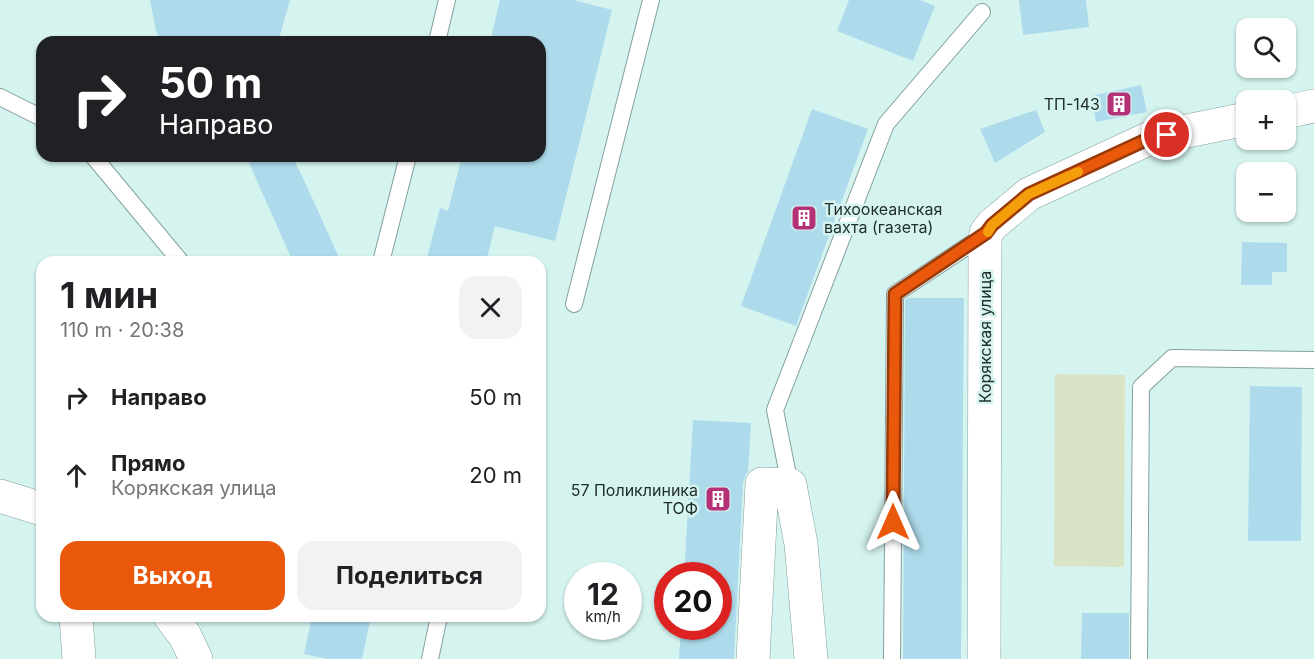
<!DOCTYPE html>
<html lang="ru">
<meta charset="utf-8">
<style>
:root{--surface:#fff;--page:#f2f2f2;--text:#202124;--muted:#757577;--accent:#ea580c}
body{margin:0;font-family:Inter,sans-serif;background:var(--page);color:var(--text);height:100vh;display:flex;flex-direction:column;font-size:22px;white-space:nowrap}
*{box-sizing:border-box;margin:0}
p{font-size:20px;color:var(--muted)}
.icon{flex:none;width:33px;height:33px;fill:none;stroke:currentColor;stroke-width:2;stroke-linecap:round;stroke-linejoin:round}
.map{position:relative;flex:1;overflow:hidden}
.sheet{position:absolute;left:36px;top:256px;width:510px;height:366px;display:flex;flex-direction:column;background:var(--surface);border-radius:18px;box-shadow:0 2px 4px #0004}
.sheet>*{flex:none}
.banner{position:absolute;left:36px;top:36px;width:510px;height:126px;border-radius:18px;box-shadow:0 2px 4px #0004;background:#202124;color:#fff;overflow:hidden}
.tools{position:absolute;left:1236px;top:18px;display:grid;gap:12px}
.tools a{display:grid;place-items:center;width:60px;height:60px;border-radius:12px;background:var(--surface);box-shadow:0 2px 4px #0004;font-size:30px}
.speed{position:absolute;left:564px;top:562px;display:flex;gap:12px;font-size:30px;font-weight:700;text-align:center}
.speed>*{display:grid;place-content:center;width:78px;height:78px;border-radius:50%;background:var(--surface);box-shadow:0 2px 4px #0004;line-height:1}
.speed small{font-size:15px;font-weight:400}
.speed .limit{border:9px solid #d22;background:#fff;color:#111}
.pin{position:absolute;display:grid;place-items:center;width:51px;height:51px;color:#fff;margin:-26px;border:3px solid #fff;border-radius:50%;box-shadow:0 2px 6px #0007}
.me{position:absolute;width:66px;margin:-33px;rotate:0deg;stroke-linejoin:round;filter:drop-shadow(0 0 4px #0008)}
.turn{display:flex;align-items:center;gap:21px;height:126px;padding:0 24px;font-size:27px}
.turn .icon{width:78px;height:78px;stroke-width:2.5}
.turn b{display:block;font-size:42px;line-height:51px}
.round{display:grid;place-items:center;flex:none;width:63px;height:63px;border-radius:18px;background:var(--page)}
.overview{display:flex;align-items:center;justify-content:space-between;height:102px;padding:0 24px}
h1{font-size:36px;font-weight:700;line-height:45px}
.action{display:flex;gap:12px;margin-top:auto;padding:12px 24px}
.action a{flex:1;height:69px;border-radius:18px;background:var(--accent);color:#fff;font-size:24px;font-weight:700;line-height:69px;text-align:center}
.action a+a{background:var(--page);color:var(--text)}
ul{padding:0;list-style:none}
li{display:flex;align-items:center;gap:18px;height:78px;padding:0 24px}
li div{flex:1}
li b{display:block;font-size:22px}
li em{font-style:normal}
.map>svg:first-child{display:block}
.green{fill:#d9e3c5}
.building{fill:#aedbeb}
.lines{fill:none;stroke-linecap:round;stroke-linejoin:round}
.lane-casing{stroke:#83a09d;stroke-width:18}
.street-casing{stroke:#83a09d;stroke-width:34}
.secondary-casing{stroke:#83a09d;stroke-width:34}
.lane{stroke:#fff;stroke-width:16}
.street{stroke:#fff;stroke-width:33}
.secondary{stroke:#fff;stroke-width:33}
.route-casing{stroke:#983908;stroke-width:15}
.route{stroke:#ea580c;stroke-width:10}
.slow{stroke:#f59e0b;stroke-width:10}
.labels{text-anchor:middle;stroke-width:5;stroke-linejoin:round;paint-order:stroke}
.poi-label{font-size:16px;fill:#222e2d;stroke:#d5f4f0;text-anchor:end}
.street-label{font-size:16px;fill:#222e2d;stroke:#d5f4f0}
</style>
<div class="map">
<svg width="1314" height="659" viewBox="0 0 1314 659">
<rect width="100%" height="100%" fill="#d5f4f0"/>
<path class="green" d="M1055 374 1125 375 1124 567 1054 566Z"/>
<path class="building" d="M150 0H290L278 42H161L156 31Z
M500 0H574L612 10 555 241 495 226 486 262H426L440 208 448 211 462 156H540V42H490Z
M849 0H920L935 6 913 61 837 31Z
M1019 0H1086L1089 27 1023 35Z
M1141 85 1147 112 1096 122 1091 96Z
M812 109 868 129 796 326 741 306Z
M1036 110 1045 132 995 163 980 129Z
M246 156H292L304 180 341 262H293Z
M1242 242 1287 243V272H1272V285H1241Z
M909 298H964L961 659H903L905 300Z
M1250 386 1302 387 1301 541H1248Z
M693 420 751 423 748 472 746 474 743 483 734 659H679L681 627H718V576H684Z
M1082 613H1129V659H1081Z
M312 616H371L362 659H327L304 654Z"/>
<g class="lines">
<g class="lane-casing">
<path id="lane" d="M437 42 447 0
M0 97 42 118
M93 156 181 262
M381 262 408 156
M574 304 651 0
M790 485 775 410 886 124 982 12
M430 659 438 621
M892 659 895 294 986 234
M1139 659 1141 387 1172 358 1314 360"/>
</g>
<g class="street-casing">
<path id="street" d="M1286 112 1314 106
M76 616 79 659
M753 659 762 484 790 485 801 544 811 659
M984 659 985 242 986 233 992 225 1029 194 1148 139 1246 119"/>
</g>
<g class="secondary-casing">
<path id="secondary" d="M0 496 42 509
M170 616 185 636 196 659"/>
</g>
<use href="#lane" class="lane"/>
<use href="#street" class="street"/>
<use href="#secondary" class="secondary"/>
</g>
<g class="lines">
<g class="route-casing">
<path id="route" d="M893 522 895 294 986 233 992 225 1029 194 1148 139 1167 135"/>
</g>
<use href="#route" class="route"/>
<path class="slow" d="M988 232 992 225 1029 194 1078 172"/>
</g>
<defs>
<g id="building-square" transform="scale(1.35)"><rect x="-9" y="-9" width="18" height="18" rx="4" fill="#b43178" stroke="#d5f4f0"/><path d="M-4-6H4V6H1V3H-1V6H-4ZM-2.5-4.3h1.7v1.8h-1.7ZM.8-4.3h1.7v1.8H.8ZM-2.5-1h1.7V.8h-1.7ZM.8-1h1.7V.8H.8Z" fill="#fff"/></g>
</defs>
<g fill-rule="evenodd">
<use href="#building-square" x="1119" y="104"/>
<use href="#building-square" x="804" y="218"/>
<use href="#building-square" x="718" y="499"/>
</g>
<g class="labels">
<g class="poi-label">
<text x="1100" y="110">ТП-143</text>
<text x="824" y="215" text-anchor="start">Тихоокеанская<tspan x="824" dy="18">вахта (газета)</tspan></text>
<text x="698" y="496">57 Поликлиника<tspan x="698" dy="18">ТОФ</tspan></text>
</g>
<g class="street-label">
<text transform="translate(985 337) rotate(-90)" y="6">Корякская улица</text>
</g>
</g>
</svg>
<div class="tools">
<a><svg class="icon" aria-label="search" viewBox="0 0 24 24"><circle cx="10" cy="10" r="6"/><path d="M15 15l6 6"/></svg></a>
<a>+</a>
<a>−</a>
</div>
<div class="speed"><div>12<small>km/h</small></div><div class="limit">20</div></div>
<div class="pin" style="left:1167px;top:135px;background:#d93025"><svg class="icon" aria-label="arrive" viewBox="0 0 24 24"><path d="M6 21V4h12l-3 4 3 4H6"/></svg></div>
<svg class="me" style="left:893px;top:522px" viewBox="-20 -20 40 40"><path d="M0-17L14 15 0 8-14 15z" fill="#ea580c" stroke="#fff" stroke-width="4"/></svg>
<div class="banner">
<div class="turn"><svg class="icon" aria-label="right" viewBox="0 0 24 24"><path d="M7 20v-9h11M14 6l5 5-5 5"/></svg><div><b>50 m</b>Направо</div></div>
</div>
<section class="sheet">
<div class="overview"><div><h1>1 мин</h1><p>110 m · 20:38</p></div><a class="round"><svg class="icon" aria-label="close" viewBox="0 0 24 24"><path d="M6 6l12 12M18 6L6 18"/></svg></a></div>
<ul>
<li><svg class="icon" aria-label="right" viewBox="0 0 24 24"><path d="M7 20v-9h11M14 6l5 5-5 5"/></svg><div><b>Направо</b></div><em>50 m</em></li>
<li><svg class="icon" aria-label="ahead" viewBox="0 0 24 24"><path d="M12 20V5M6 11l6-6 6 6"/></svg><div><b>Прямо</b><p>Корякская улица</p></div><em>20 m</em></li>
</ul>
<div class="action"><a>Выход</a><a>Поделиться</a></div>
</section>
</div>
